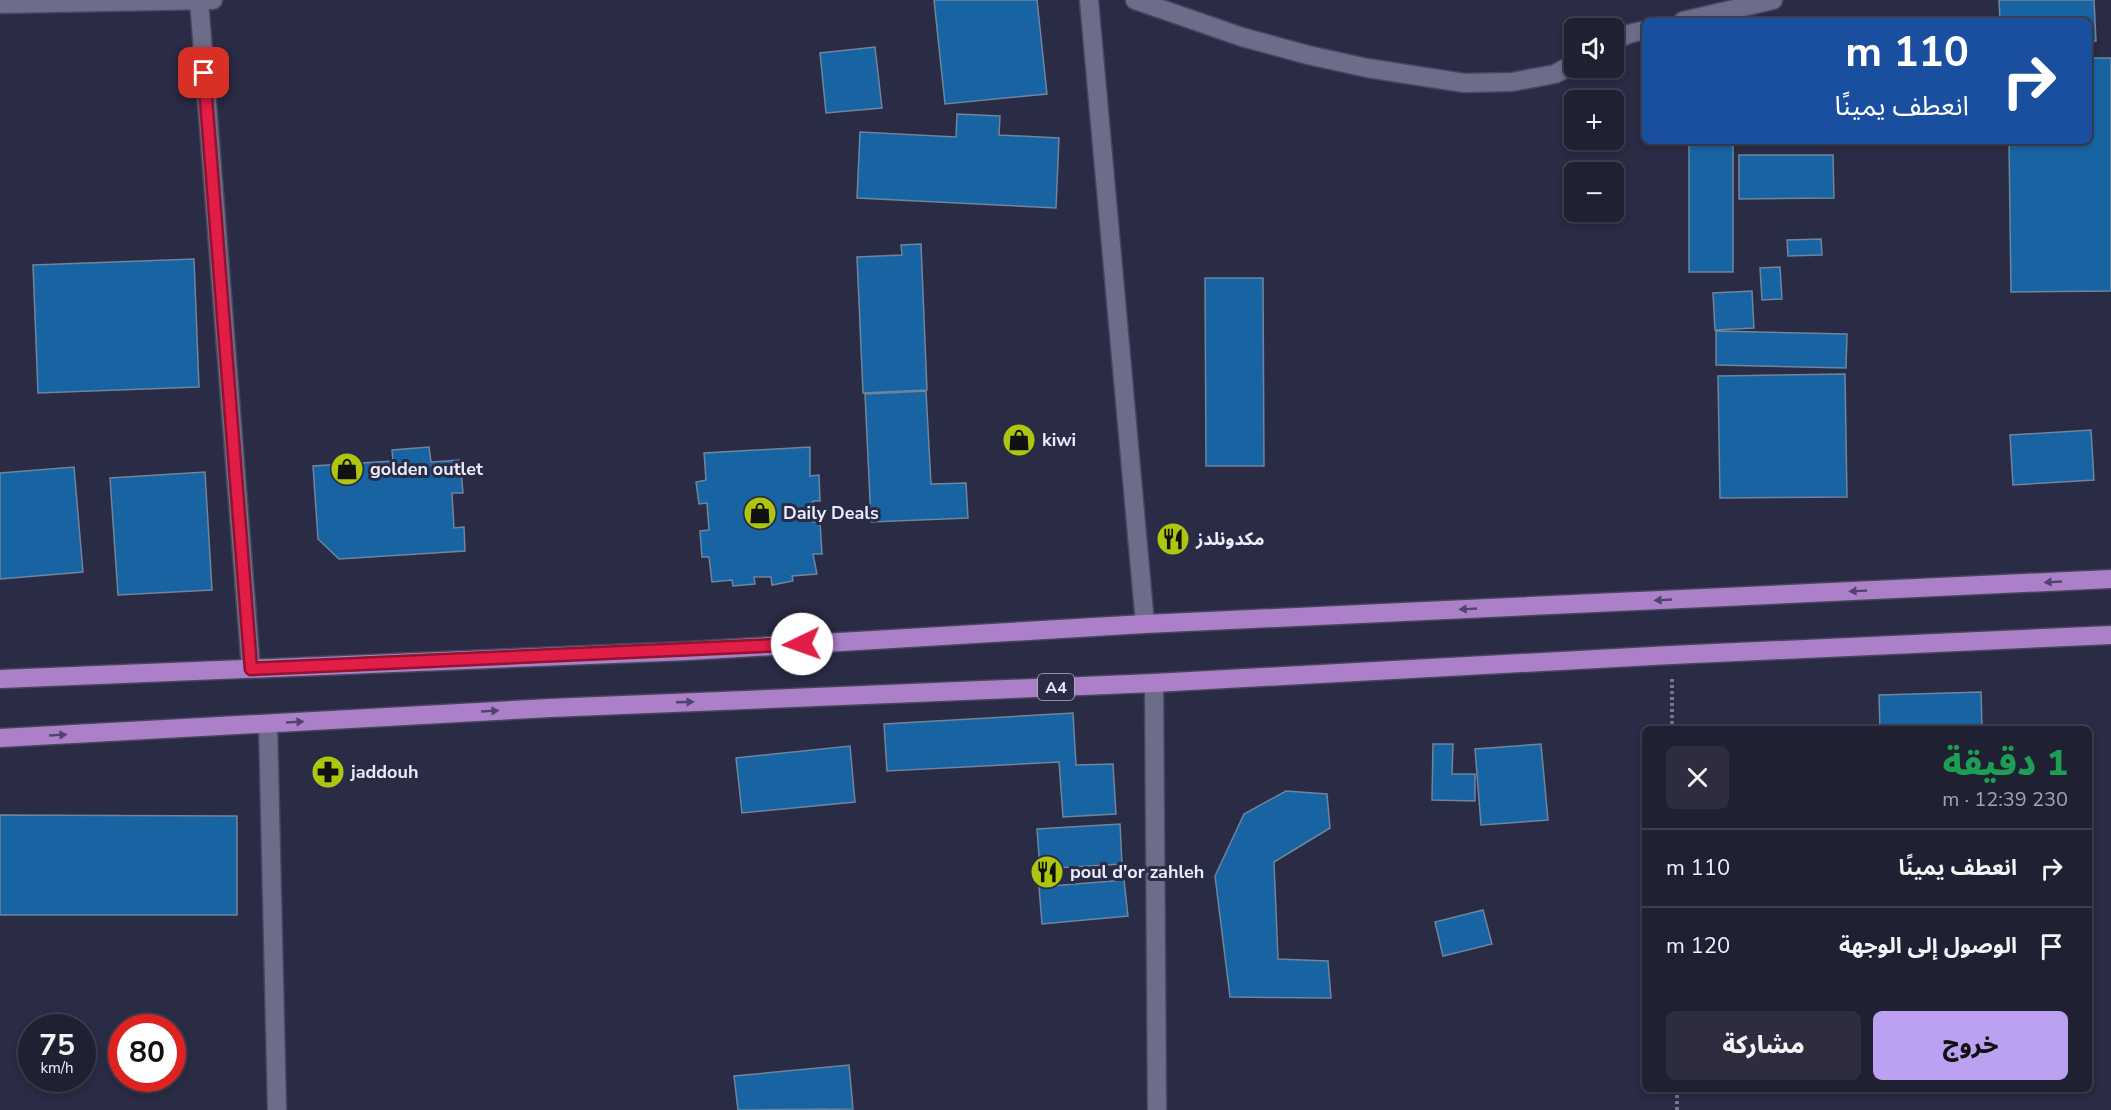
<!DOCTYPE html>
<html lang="ar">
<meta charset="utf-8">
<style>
:root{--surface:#202033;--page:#2d2d3f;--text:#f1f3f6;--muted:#a2a3ac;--line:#3d3e4e;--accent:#bca0f2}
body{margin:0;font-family:"Nunito Sans","Noto Sans Arabic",sans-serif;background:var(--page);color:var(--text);direction:rtl;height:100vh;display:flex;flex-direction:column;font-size:22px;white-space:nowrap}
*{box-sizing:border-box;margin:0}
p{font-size:20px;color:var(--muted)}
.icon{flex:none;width:33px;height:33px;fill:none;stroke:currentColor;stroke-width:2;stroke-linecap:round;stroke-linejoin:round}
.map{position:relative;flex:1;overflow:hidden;direction:ltr}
.panel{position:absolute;left:1642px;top:726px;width:450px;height:366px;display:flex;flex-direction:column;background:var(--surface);border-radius:9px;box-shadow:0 3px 9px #0003,0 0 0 2px var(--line);direction:rtl}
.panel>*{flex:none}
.hud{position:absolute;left:1642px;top:18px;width:450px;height:126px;border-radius:9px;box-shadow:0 3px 9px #0003,0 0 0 2px var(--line);direction:rtl;background:#1a4fa0;color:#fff;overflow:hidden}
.tools{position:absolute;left:1564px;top:18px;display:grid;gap:12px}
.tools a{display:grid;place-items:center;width:60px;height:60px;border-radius:9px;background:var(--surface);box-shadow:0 3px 9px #0003,0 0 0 2px var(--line);font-size:30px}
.speed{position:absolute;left:18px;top:1014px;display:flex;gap:12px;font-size:30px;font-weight:700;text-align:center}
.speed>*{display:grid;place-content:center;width:78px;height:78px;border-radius:50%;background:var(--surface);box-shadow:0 3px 9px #0003,0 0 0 2px var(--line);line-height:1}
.speed small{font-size:15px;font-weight:400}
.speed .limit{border:9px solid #d22;background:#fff;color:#111}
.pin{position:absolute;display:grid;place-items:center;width:51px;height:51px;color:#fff;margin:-26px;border-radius:12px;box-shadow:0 3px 9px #0006}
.me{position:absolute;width:66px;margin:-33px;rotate:267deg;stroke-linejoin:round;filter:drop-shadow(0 0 4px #0008)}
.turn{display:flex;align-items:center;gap:21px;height:126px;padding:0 24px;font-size:27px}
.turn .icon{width:78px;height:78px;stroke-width:2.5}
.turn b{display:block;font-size:42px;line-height:51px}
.round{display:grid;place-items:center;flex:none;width:63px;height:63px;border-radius:9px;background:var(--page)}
.head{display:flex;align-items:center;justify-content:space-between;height:102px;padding:0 24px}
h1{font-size:36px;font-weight:800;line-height:45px;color:#1e9e55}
.button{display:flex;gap:12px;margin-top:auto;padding:12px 24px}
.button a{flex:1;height:69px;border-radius:9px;background:var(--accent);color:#111;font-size:24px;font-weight:800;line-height:69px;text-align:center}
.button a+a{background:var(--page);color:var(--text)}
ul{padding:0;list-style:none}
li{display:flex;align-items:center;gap:18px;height:78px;padding:0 24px;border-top:2px solid var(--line)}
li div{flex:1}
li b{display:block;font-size:22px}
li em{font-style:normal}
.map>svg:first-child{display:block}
.building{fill:#1864a3;stroke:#6e859d;stroke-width:1.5}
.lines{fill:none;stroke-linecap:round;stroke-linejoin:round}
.minor-casing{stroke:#47475c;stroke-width:21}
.trunk-casing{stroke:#47475c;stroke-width:21}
.path{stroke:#74768b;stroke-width:4;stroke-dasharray:3 3;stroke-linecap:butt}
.minor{stroke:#6b6d8a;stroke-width:18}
.trunk{stroke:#ac80c8;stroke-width:18}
.oneway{fill:#51446c}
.route-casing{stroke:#92132f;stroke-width:15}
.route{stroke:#e11d48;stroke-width:10}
.labels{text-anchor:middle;stroke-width:6;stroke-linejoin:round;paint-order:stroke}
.shield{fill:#2a2b44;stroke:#b0b2c5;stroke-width:1.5}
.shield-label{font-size:16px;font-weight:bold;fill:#eaecfc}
.poi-label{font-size:18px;font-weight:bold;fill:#eaecfc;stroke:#2a2b44;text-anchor:start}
</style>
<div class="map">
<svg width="2111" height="1110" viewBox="0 0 2111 1110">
<rect width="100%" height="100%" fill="#2a2b44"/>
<path class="building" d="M934 0H1037L1047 94 945 104Z
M1999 0H2094L2096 41H2090V21H2000Z
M875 47 882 108 826 113 820 53Z
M2090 58H2111V291L2011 292 2009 141H2090Z
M957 114 1000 116 999 135 1059 138 1056 208 857 198 860 132 956 137Z
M1689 141H1733V272H1689Z
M1739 155H1833L1834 198 1739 199Z
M1821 239 1822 255 1788 256 1787 240Z
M921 244 927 390 863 393 857 257 902 255 901 245Z
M194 259 199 387 38 393 33 265Z
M1780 267 1782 299 1762 300 1760 268Z
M1205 278H1263L1264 466H1206Z
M1752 291 1754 328 1715 330 1713 293Z
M1716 331 1847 334 1846 368 1716 365Z
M1845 374 1847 497 1720 498 1718 376Z
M926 391 931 484 966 483 968 518 871 522 865 394Z
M2091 430 2094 480 2013 485 2010 435Z
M429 447 431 462 460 460 463 493H452L454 528 464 527 465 551 339 559 318 539 313 466 393 461 392 450Z
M810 447V476L819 475 820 501H813V522H820L822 554H813L817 574 792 576 793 581 772 585 771 577H754L755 584 733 586 732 580 712 582 709 557H702L700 531 709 530 707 503 699 504 696 482 706 480 704 453Z
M74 467 83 572 0 579V473Z
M205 472 212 590 118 595 110 478Z
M1981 692 1982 725 1880 729 1879 695Z
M1073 713 1076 765 1113 764 1116 814 1063 817 1059 762 887 771 884 724Z
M1433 744H1453L1452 774H1475V801L1432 800Z
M1541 744 1548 820 1481 825 1475 749Z
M850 746 855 802 742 813 736 758Z
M1286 791 1327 794 1330 828 1274 862 1278 959 1328 961 1331 998 1230 997 1215 876 1244 814Z
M0 815 237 816V915H0Z
M1120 824 1122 864 1040 869 1037 829Z
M1124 880 1128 916 1042 924 1039 887Z
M1483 910 1492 944 1443 956 1435 922Z
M849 1065 853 1109 738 1110 734 1076Z"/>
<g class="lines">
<g class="minor-casing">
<path id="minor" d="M199 0 251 669
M1089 0 1145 624
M1135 0 1242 37 1308 55 1367 68 1464 83 1512 82 1555 74 1575 63
M0 4 213 0
M1683 21 1773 0
M1614 41 1628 34 1646 30
M1154 683 1157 1110
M268 724 277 1110"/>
</g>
<g class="trunk-casing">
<path id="trunk" d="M0 679 688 651 1145 624 2111 579
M0 738 550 708 1154 683 1671 655 2111 635"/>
</g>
<path class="path" d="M1672 679V729
M1677 1110V1089"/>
<use href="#minor" class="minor"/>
<use href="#trunk" class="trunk"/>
</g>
<defs><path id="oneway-solid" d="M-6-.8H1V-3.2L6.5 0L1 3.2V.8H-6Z" transform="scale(1.5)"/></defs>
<g class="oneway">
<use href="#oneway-solid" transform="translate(2053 582) rotate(177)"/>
<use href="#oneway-solid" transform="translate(1858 591) rotate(177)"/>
<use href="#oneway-solid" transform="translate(1663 600) rotate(177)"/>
<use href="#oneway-solid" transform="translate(1468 609) rotate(177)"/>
<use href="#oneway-solid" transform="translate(685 702) rotate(-2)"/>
<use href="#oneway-solid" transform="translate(490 711) rotate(-3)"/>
<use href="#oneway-solid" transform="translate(295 722) rotate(-3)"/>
<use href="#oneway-solid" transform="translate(58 735) rotate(-3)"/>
</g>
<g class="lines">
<g class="route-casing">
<path id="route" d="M204 73 251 669 802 644"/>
</g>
<use href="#route" class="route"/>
</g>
<defs>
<g id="shop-disc" transform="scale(1.725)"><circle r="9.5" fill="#adc60f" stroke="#2a2b44"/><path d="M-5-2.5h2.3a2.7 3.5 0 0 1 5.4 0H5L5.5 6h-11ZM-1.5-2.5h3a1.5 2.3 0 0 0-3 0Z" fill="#111"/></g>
<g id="restaurant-disc" transform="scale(1.725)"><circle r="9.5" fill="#adc60f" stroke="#2a2b44"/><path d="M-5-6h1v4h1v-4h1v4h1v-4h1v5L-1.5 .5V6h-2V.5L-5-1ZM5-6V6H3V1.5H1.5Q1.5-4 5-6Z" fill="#111"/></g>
<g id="pharmacy-disc" transform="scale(1.725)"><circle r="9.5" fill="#adc60f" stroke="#2a2b44"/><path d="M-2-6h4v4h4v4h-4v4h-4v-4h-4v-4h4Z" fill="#111"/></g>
</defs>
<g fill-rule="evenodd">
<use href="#shop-disc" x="1019" y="440"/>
<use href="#shop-disc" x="347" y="469"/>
<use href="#shop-disc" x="760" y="513"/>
<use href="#restaurant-disc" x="1173" y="539"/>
<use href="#pharmacy-disc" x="328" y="772"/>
<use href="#restaurant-disc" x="1047" y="872"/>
</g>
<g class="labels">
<rect class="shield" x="1038" y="674" width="36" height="26" rx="4.5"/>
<g class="shield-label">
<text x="1056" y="693">A4</text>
</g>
<g class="poi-label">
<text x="1042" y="446">kiwi</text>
<text x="370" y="475">golden outlet</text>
<text x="783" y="519">Daily Deals</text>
<text x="1196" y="545">مكدونلدز</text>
<text x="351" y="778">jaddouh</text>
<text x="1070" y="878">poul d'or zahleh</text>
</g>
</g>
</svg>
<div class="tools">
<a><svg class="icon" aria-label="sound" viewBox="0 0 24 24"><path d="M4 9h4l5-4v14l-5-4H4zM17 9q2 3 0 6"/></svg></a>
<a>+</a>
<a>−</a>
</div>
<div class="speed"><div>75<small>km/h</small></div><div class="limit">80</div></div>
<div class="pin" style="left:204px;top:73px;background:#d93025"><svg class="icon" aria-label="arrive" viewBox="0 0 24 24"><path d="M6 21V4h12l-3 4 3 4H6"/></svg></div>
<svg class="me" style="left:802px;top:644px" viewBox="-20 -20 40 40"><circle r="19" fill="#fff"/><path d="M0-13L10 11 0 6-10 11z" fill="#e11d48"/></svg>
<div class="hud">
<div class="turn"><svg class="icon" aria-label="right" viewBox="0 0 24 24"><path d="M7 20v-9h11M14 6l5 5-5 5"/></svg><div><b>110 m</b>انعطف يمينًا</div></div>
</div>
<section class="panel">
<div class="head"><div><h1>1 دقيقة</h1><p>230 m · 12:39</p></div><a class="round"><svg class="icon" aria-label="close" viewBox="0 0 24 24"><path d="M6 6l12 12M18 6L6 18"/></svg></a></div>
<ul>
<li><svg class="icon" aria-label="right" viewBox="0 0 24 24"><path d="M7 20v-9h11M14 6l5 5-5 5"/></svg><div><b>انعطف يمينًا</b></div><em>110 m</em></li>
<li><svg class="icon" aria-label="arrive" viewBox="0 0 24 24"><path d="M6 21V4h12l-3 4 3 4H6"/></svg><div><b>الوصول إلى الوجهة</b></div><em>120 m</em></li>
</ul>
<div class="button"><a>خروج</a><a>مشاركة</a></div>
</section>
</div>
